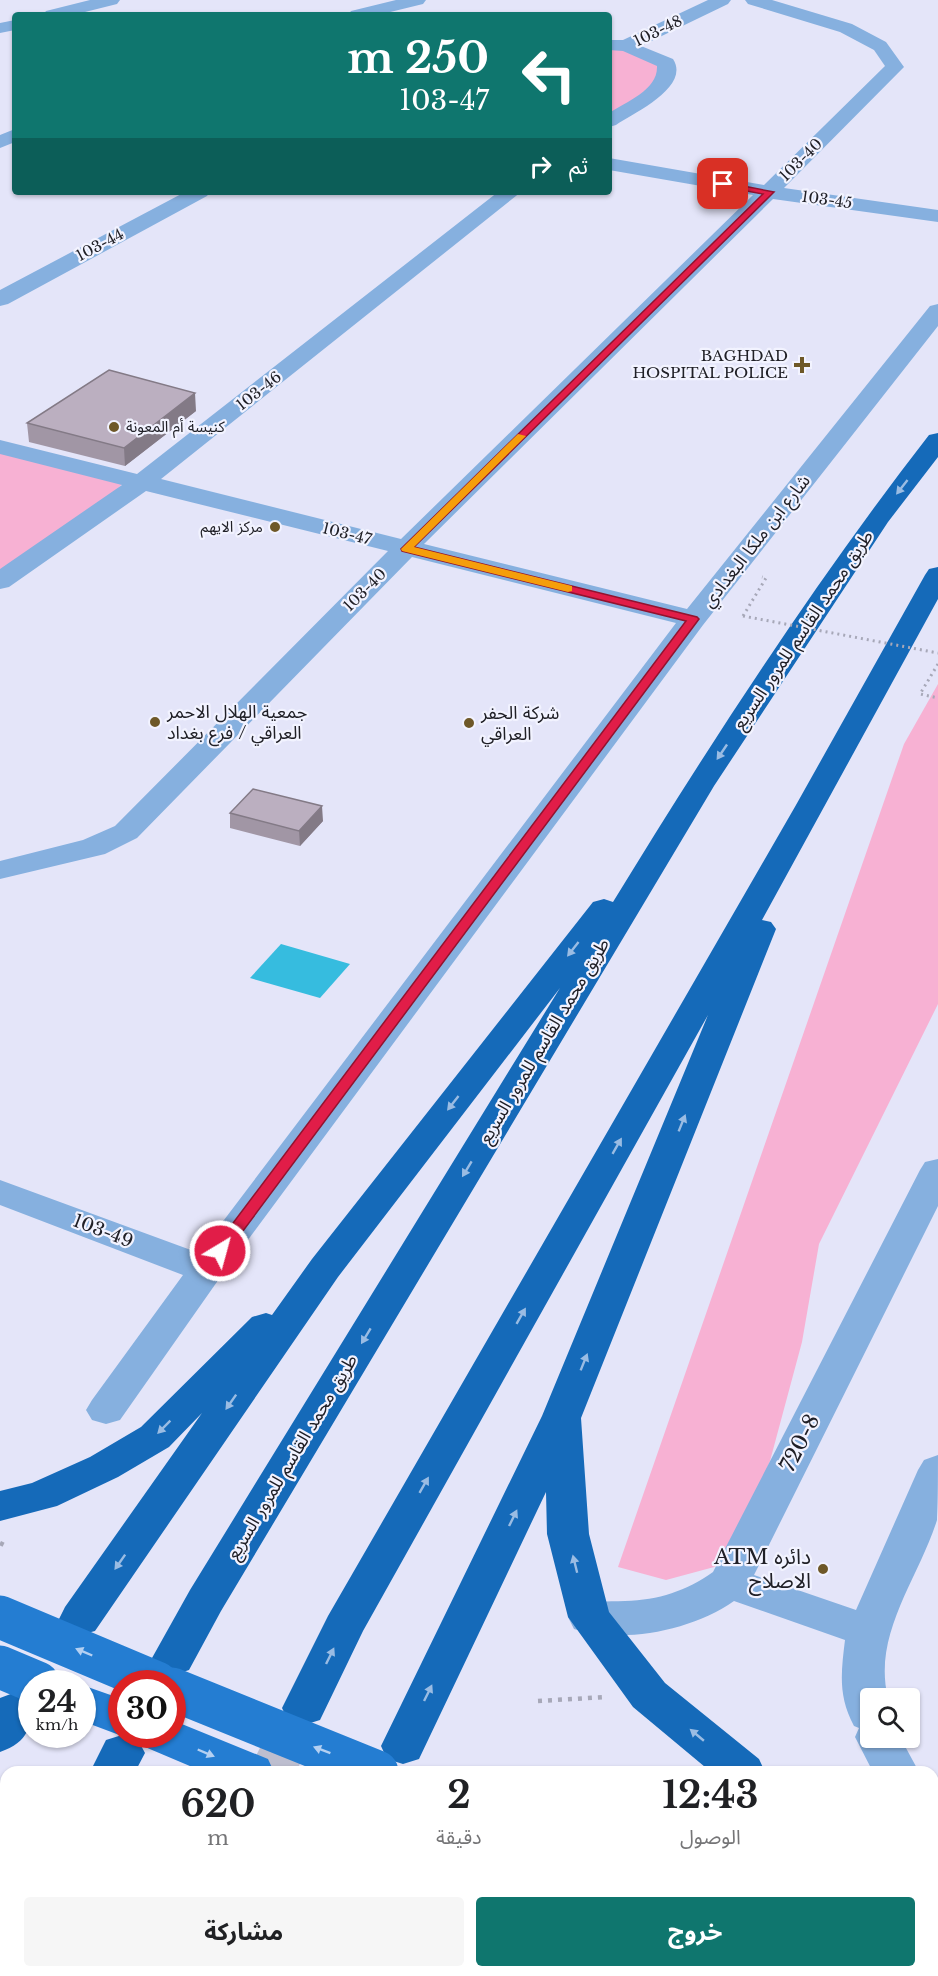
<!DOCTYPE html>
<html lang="ar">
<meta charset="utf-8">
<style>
:root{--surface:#fff;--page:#f6f6f6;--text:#202124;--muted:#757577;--accent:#0f766e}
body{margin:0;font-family:"Libre Baskerville","Noto Sans Arabic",serif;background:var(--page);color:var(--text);direction:rtl;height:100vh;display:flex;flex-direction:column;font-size:22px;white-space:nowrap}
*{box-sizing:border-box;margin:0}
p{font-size:20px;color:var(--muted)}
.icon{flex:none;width:33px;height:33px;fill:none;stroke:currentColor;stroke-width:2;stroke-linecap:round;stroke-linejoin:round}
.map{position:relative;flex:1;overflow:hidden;direction:ltr}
.sheet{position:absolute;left:0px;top:1766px;width:939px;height:212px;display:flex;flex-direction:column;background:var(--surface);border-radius:18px 18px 0 0;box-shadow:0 2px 4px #0004;direction:rtl}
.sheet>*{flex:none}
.banner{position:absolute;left:12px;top:12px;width:600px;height:183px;border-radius:6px;box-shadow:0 2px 4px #0004;direction:rtl;background:#0f766e;color:#fff;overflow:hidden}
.buttons{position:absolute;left:860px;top:1688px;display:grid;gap:12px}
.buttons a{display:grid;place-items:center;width:60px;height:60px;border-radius:6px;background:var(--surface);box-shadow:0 2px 4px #0004;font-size:30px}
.speed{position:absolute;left:18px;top:1670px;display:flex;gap:12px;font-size:30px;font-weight:700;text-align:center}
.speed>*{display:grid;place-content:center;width:78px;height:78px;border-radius:50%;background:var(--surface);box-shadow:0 2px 4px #0004;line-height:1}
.speed small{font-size:15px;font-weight:400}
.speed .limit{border:9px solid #d22;background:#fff;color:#111}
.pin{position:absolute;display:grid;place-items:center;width:51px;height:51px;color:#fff;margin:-26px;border-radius:12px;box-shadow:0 3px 9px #0006}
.me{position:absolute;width:66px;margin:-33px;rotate:37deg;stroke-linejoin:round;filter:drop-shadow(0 0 4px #0008)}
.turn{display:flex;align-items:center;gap:21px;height:126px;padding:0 24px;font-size:27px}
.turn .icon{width:78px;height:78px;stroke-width:2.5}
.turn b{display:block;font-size:42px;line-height:51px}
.then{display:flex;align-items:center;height:57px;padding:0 24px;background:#0003;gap:12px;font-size:22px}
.eta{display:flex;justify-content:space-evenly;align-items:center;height:102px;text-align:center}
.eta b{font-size:36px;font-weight:700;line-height:42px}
.primary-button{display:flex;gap:12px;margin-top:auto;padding:12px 24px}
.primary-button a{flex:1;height:69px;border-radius:6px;background:var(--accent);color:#fff;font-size:24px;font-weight:700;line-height:69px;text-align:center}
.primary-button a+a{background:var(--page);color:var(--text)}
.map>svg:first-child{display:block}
.green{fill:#f7b1d3}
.water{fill:#36bcdf}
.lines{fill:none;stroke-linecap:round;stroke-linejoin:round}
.motorway-tunnel{stroke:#bdbecf;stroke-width:43;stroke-dasharray:43 21;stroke-linecap:butt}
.path-far1{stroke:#a7a8b8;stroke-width:3;stroke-dasharray:2 4;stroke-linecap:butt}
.path{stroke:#a7a8b8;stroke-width:4.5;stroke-dasharray:4 6;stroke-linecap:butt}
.minor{fill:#86b0df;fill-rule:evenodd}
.primary{fill:#247dd2;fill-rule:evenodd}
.motorway{fill:#156ab9;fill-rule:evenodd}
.path-bridge{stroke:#a7a8b8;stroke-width:3;stroke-dasharray:2 4;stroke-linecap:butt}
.primary-bridge{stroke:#247dd2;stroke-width:43}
.wall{fill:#a196a5}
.shaded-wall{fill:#837a86}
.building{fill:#bbafc0;stroke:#837a86;stroke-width:1.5}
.oneway{fill:#9abce3}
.oneway2{fill:#b4d0f2}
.route{fill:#e11d48;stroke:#92132f;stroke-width:1.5}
.slow{fill:#f59e0b}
.poi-dot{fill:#6e5828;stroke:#f2f3ff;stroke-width:2}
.labels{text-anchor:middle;stroke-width:4.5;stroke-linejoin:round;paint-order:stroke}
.far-street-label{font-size:15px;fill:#202027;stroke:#f2f3ff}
.far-poi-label{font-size:15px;fill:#202027;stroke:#f2f3ff;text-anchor:end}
.street-label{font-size:18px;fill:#202027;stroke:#f2f3ff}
.poi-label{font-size:18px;fill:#202027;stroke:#f2f3ff;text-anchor:start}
.near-street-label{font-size:21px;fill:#202027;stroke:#f2f3ff}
.near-poi-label{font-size:21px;fill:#202027;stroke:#f2f3ff;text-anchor:end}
</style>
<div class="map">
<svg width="938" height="1976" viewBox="0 0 938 1976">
<rect width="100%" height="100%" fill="#e4e5f9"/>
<path class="green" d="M609 45 666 63 667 77 609 121Z
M0 450 122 484 88 521 0 581Z
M938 684V1004L819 1244 802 1342 770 1461 729 1563 666 1580 618 1567 904 744Z
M350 1971H654L666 1976H348Z"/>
<path class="water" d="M281 944 350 964 320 998 250 978Z"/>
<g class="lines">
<path class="motorway-tunnel" d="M272 1772 299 1717"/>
<path class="path-far1" d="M743 616 766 578 762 577
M938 664 920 694 938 698"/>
<path class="path" d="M0 1543 4 1545
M538 1701 606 1697"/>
<path class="minor" d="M90 0H120L117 4 73 15H43L46 11Z
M396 0H426L423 4 378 15H348L351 11Z
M708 0H731L728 4 641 46 673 59C691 87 634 113 616 125L609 127V113C627 101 658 90 657 66L623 51 609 50V40H623Z
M745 0H772L852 24 886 42 904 67 784 188 938 210V222L773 199 424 544 687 609 930 306 938 304V326L703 625 219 1279 120 1420 106 1424 92 1420 86 1410 92 1400 183 1275 0 1205V1180L199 1253 676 623 412 557 137 838 105 854 0 879V861L83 840 115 826 388 551 146 491 9 587 0 589V569L122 485 0 454V440L137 474 498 192H521L161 479 401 539 753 195 609 170V158L764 185 885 66 874 50 840 32 748 4Z
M15 20V30L0 33V23Z
M15 129V142L0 148V135Z
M185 192H210L207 196 8 304 0 306V290Z
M938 1159V1206L754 1575 856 1610 918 1470 924 1460 938 1455C938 1473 938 1504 937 1520 919 1578 872 1634 888 1698H870V1737H900L919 1772H873L855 1737 859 1728 854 1726C838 1696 841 1673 845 1640L734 1601C691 1631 623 1644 574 1629L568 1617 574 1605C591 1600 607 1602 625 1601 659 1600 686 1591 713 1572L920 1170 925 1162Z
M933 1793 938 1795V1836L933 1834Z"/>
<path class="primary" d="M82 1685 122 1699V1734H127L122 1736 82 1721Z
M172 1720 268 1759 274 1772H204L145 1747 139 1734H172Z
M738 1971H797L799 1976H740Z
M865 1971H924L926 1976H867Z"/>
<path class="motorway" d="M938 433V457L888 522 714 786 221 1611 189 1670 174 1675 159 1670 152 1658 190 1590 560 988 338 1277 95 1631 80 1635 65 1631 59 1619 65 1607 202 1413 169 1447 118 1477 57 1506 0 1521V1491L32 1483 90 1457 141 1427 252 1317 266 1313 272 1315 312 1259 593 902 604 899 613 902C711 742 814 583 929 435Z
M938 567V599L762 920 771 922 776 929 581 1418 589 1534 609 1612 665 1683 759 1759 765 1772H711L633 1707 568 1617 547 1534 546 1492 419 1759 403 1764 387 1759 381 1746 542 1416 708 1015 363 1631 320 1720 304 1725 288 1720 282 1708 328 1616 796 805 925 575 929 569Z
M16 1692 32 1698C32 1726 29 1742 0 1752V1698Z
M122 1735 138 1740 145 1753 135 1772H90L106 1740Z
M933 1855 938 1857V1897L933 1895Z
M6 1943V1971H27L24 1976H0V1945Z
M148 1971H196L194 1976H146Z
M272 1971H320L318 1976H270Z"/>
<path class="path-bridge" d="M743 616 938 653"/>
<path class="primary-bridge" d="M0 1617 157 1683
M0 1667 38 1683
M172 1689 377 1772"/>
</g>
<path class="wall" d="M196 411 125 466 29 442 27 423Z
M230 813 323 821 300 846 230 828Z"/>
<path class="shaded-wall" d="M195 393 196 411 125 466 124 448Z
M322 806 323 821 300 846 299 831Z"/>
<path class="building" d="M109 370 195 393 124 448 27 423Z
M253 789 322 806 299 831 230 813Z"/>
<defs><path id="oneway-solid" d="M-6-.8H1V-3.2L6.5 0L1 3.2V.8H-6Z" transform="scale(1.5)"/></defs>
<g class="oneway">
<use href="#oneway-solid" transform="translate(902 487) rotate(128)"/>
<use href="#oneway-solid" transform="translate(722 752) rotate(124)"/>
<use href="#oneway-solid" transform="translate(573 949) rotate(128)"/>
<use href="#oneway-solid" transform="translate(453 1103) rotate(128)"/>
<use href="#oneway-solid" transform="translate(682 1123) rotate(-68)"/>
<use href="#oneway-solid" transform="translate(617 1146) rotate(-60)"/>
<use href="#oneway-solid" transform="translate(467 1169) rotate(121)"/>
<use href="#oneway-solid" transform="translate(521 1316) rotate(-60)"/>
<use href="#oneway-solid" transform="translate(366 1336) rotate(121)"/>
<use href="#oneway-solid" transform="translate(584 1362) rotate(-68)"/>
<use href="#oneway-solid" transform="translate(231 1402) rotate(125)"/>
<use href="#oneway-solid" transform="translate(164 1427) rotate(135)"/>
<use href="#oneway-solid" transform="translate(424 1485) rotate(-60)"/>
<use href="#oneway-solid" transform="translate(513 1518) rotate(-64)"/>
<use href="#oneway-solid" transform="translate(120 1562) rotate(125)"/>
<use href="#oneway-solid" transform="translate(575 1564) rotate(-104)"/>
<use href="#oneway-solid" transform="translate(330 1656) rotate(-64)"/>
<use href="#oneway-solid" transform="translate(428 1693) rotate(-64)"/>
<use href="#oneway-solid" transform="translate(697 1735) rotate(-140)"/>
</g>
<g class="oneway2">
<use href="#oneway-solid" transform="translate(84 1652) rotate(-157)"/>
<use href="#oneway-solid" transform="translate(322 1750) rotate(-159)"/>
<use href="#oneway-solid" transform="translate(206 1753) rotate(23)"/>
</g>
<path class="route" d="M723 182 774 192 414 547 697 617 699 619 225 1255H215L212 1251 215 1247 686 621 402 551 401 549 763 194 720 186 719 184Z"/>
<path class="slow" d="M518 434 526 436 414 547 572 586V591L568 592 402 551 401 549Z"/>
<g class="poi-dot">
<path d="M799 356h6v6h6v6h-6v6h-6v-6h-6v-6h6z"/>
<circle cx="114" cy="427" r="6"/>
<circle cx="275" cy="527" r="6"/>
<circle cx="155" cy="722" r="6"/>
<circle cx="469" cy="723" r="6"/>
<circle cx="823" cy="1569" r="6"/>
</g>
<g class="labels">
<g class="far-street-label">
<text transform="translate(658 31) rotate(-26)" y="5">103-48</text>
<text transform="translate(801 160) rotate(-45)" y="5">103-40</text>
<text transform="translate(827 200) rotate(8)" y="5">103-45</text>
<text transform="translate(100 245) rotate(-28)" y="5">103-44</text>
<text transform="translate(259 391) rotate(-38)" y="5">103-46</text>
<text transform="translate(347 534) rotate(14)" y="5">103-47</text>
<text transform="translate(365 590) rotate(-45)" y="5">103-40</text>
</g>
<g class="far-poi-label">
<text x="788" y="361">BAGHDAD<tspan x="788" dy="17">HOSPITAL POLICE</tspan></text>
<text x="126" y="432" text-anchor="start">كنيسة أم المعونة</text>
<text x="263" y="532">مركز الايهم</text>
</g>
<g class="street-label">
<text transform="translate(756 541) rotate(-52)" y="6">شارع ابن ملكا البغدادي</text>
<text transform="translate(803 630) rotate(-56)" y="6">طريق محمد القاسم للمرور السريع</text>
<text transform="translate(544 1041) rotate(-59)" y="6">طريق محمد القاسم للمرور السريع</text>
<text transform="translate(103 1231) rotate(21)" y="6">103-49</text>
<text transform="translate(292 1457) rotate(-59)" y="6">طريق محمد القاسم للمرور السريع</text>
</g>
<g class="poi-label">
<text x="167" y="718">جمعية الهلال الاحمر<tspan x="167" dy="21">العراقي / فرع بغداد</tspan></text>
<text x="481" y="719">شركة الحفر<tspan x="481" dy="21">العراقي</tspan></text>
</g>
<g class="near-street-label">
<text transform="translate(800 1443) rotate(-63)" y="7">720-8</text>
</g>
<g class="near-poi-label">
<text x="811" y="1564">ATM دائره<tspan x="811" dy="24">الاصلاح</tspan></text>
</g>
</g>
</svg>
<div class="buttons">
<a><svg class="icon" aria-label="search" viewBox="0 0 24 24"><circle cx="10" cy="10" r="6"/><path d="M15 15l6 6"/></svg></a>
</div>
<div class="speed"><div>24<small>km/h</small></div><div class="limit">30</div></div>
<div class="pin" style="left:723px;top:184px;background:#d93025"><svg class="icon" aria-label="arrive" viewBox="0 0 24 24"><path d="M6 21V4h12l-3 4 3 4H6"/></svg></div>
<svg class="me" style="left:220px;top:1251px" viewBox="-20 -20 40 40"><circle r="17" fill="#e11d48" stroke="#fff" stroke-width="3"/><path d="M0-11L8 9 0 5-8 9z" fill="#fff"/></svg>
<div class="banner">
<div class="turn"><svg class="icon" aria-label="left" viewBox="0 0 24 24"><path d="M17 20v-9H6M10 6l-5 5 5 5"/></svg><div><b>250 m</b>103-47</div></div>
<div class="then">ثم<svg class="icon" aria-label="right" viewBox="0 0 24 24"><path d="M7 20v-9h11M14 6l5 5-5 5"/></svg></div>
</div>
<section class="sheet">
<div class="eta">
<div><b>12:43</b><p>الوصول</p></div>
<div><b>2</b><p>دقيقة</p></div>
<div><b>620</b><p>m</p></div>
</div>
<div class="primary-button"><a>خروج</a><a>مشاركة</a></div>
</section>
</div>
